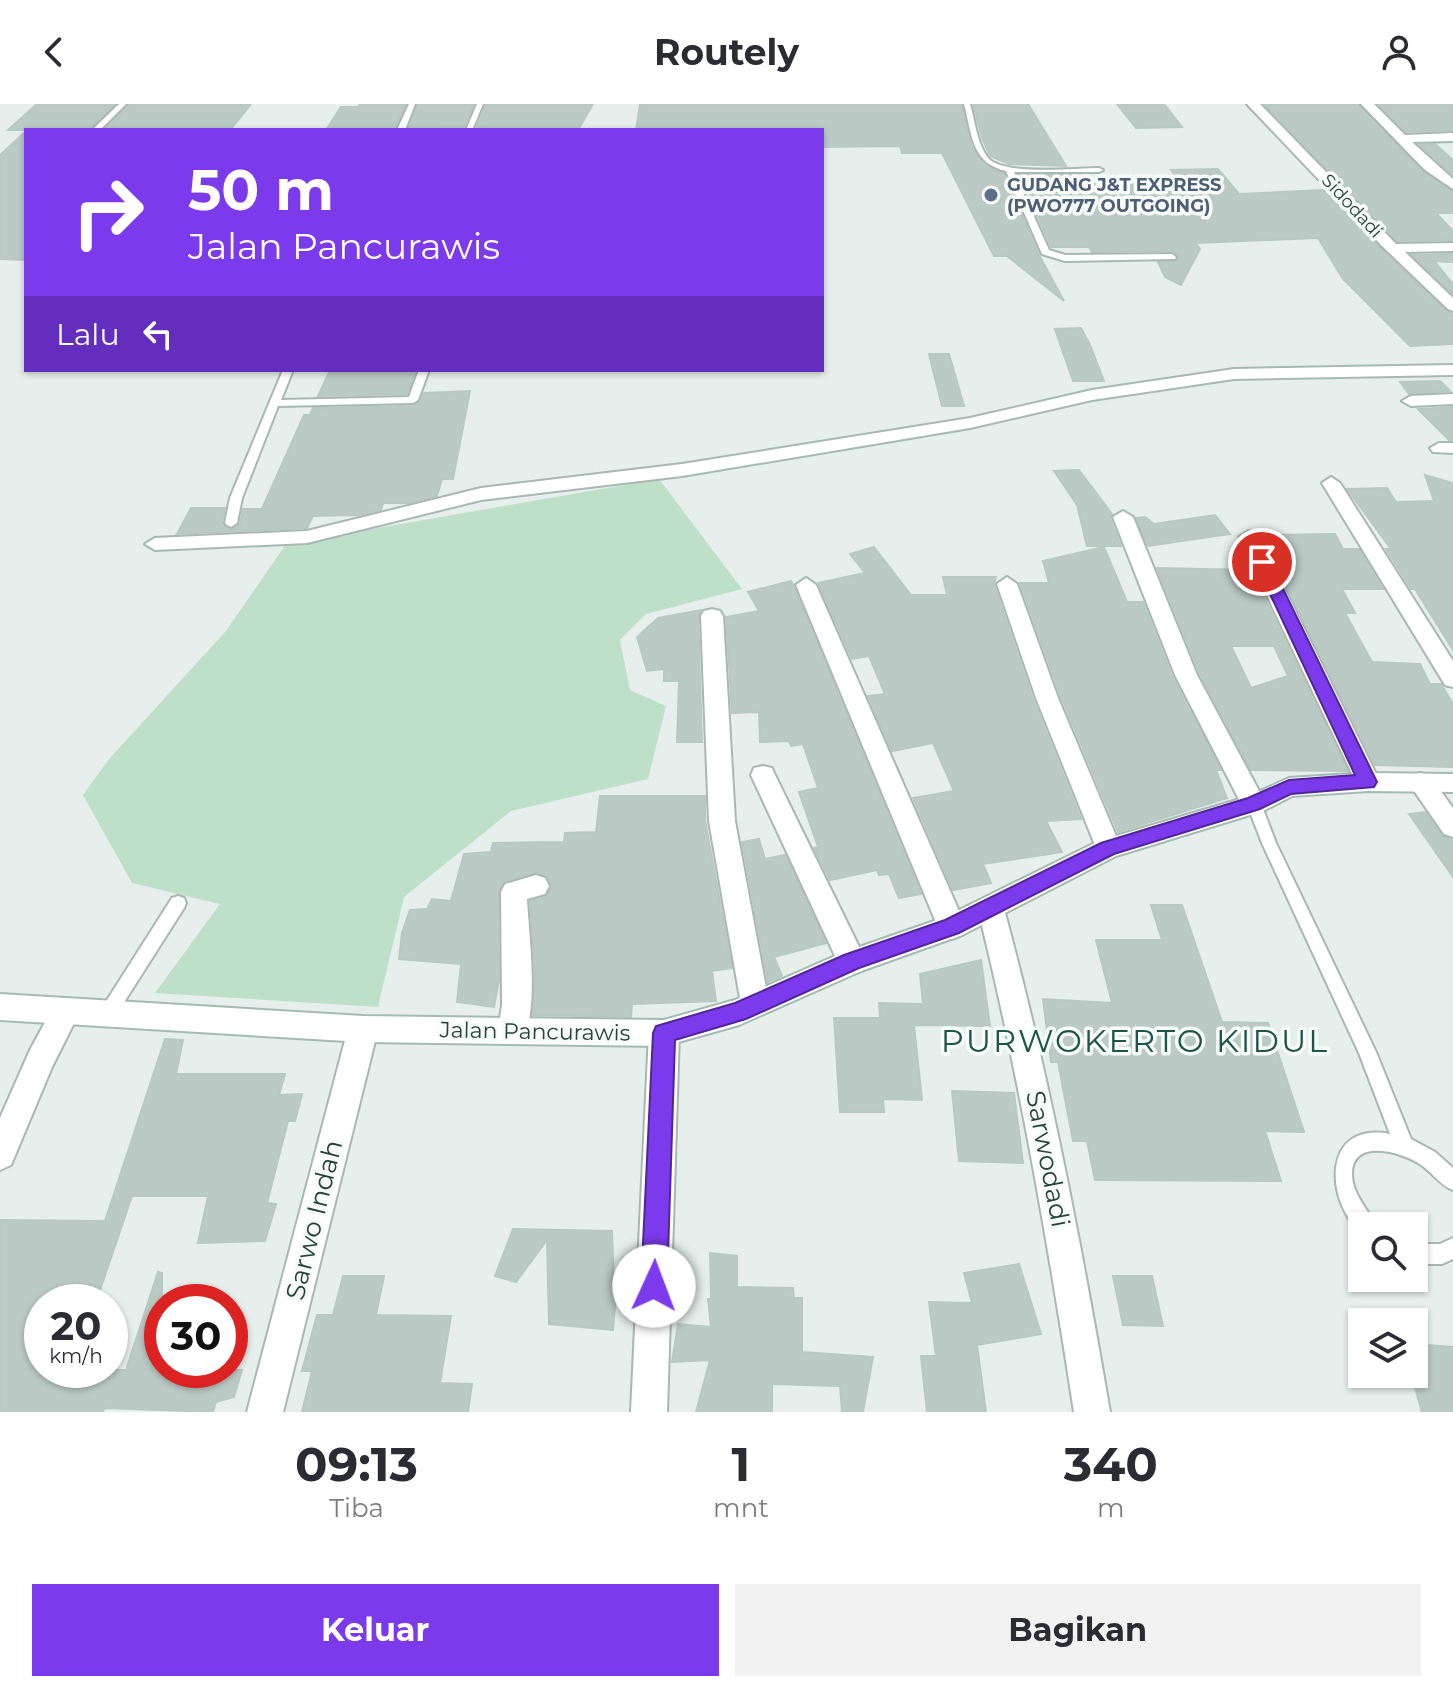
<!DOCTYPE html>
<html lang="id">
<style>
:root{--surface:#fff;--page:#f2f2f3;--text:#2b2b33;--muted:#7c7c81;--accent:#7c3aed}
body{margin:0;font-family:Montserrat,sans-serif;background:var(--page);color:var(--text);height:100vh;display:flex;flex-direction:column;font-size:30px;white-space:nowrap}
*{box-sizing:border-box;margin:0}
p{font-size:26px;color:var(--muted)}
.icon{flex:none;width:44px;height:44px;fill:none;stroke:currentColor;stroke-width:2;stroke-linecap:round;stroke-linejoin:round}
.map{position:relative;height:1308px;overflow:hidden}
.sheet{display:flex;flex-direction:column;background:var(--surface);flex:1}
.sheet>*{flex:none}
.hud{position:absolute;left:24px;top:24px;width:800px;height:244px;border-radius:0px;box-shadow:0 2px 6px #0004;background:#7c3aed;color:#fff;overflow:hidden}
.controls{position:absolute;left:1348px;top:1108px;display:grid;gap:16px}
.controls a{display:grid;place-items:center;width:80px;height:80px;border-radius:0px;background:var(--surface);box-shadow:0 2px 6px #0004;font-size:40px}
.speed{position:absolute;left:24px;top:1180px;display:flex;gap:16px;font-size:40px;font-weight:700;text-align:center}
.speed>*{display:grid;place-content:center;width:104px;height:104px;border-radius:50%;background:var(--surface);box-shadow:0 2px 6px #0004;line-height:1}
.speed small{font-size:20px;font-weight:400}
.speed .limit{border:12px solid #d22;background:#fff;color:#111}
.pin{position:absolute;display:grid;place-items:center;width:68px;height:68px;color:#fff;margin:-34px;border:4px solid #fff;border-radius:50%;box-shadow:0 2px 8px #0007}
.me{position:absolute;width:88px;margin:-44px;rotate:2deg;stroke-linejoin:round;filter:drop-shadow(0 0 6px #0008)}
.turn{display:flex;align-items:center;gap:28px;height:168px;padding:0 32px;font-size:36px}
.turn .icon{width:104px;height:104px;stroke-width:2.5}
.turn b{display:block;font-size:56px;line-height:68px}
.then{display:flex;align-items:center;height:76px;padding:0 32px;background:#0003;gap:16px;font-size:30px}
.eta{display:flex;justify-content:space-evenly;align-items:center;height:136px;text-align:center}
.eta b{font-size:48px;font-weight:700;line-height:56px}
.button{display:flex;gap:16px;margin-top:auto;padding:16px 32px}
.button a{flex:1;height:92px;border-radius:0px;background:var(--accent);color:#fff;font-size:32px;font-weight:700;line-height:92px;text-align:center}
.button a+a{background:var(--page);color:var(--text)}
header{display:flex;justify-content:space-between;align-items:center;height:104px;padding:0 32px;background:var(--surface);font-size:36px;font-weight:700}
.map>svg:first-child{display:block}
.green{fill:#bfe0c8}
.building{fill:#bbcac4;stroke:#b8c9c2;stroke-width:2;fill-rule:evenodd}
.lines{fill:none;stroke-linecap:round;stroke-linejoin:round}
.lane-casing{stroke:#a8b8b2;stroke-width:4}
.street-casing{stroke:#a8b8b2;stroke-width:4}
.secondary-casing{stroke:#a4bbb3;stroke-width:4}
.lane{fill:#fff;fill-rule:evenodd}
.street{fill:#fff;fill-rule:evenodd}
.secondary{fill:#fff;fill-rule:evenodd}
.route{fill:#7c3aed;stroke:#51269a;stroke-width:2}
.service-dot{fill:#5c6f8a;stroke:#f7fbf9;stroke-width:3}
.labels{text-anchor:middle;stroke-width:7;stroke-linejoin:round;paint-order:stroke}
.far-service-label{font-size:18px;font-weight:bold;fill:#4e5e75;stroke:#f7fbf9;text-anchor:start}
.far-street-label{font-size:18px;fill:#24423a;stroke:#f7fbf9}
.street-label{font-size:22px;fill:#24423a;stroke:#f7fbf9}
.near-street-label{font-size:26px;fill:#24423a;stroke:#f7fbf9}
.near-quarter-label{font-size:32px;letter-spacing:2px;fill:#1f5548;stroke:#f7fbf9}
</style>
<header><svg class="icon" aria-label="back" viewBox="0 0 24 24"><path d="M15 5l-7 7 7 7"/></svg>Routely<svg class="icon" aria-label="person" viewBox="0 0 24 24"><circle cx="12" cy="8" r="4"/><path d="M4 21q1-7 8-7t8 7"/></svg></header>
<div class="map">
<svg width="1453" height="1308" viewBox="0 0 1453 1308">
<rect width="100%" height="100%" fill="#e6efeb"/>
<path class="green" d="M659 375 742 485 646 510 620 536 630 586 666 602 648 675 511 707 404 793 378 903 155 889 220 800 132 779 83 691 110 654 226 527 286 440Z"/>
<path class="building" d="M37 0H115L89 26H8Z
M129 0H251L230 26H104Z
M360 0H406L394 26H326L341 3H358Z
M418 0H474L464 23 408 26Z
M486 0H593L578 26H487L488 23H477Z
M640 0H961L972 43 984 60 1004 69 1039 151 1064 197 1007 152H994L942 49H902L900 42 822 43V26H636Z
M973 0H1028L1066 62 1009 60 990 52 982 34Z
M1117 0H1164L1182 23 1136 24Z
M1264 0H1358L1423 68 1453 88V109H1436L1453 127V136L1397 137Z
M1378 0H1453V26L1406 28Z
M26 27V156L0 155V51Z
M1435 40 1453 56V71L1420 41Z
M1218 65 1239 90 1324 86 1380 144 1446 207 1453 210V240L1410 242 1343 175 1318 134 1195 139 1200 145 1181 181 1165 173 1158 158 1178 156 1179 152 1172 147 1092 148 1089 143H1051L1019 71H1071L1075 77 1177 74 1171 66Z
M1453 150V158L1434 157 1453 180V190L1412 151Z
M1081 224 1090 241 1104 277H1073L1055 225Z
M929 250H949L964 302H942Z
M330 266H416L407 290 318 292Z
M1440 277 1450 287 1409 290 1400 278Z
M470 287 453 375H442L437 392 409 399H383L381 406 359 411 313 412 307 424 177 430 191 404H225L222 418 230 426 240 420 243 405H262L304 311H310L313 304 413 302 421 297 424 289Z
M1453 303V336H1449L1418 305Z
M1079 366 1112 410 1110 414 1121 442H1087L1077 401 1054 367Z
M1425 371 1453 379V546L1415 485H1411L1386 445H1391L1347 385 1387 384 1396 398 1434 397Z
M1215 411 1230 430 1148 442 1136 414 1145 413 1154 420Z
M1335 430 1343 445H1359L1383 485H1342L1355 509H1345L1372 558 1420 560 1430 580H1441L1453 600V663L1375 661 1261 431Z
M874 443 911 491H947L943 473H996L994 481 1033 595 1081 715 1046 717 1062 748 983 760 991 779 953 786 913 694 954 687 933 639 892 647 868 592 885 590 869 552 852 555 818 479 865 469 850 450Z
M1104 443 1127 498H1143L1172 572 1221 666H1216L1227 694 1118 728 1061 593 1020 479H1049L1043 457Z
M1157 464 1251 466 1348 667 1251 666 1200 570ZM1231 542H1274L1288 572 1251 584Z
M791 477 793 481 921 790 899 794 889 770 879 771 877 766 830 776 814 744 818 743 799 688 818 684 803 640 791 642 789 637 760 638 759 608 732 609 726 513 759 507 748 488Z
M701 506 698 512 702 638H677L679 577H664V565L647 567 637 533 658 514Z
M600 692H705V716L732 864 712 867 716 897 632 900 631 913 533 911 535 867 530 797 546 793 552 783 548 773 537 768 504 777 498 787 499 876 494 903 457 898 461 860 399 855 402 829 410 806 427 805 432 795 451 797 464 750 491 748 493 739 564 738 565 729 596 728Z
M1425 708 1442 732 1453 736V773L1409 710Z
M759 735 765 755 785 751 826 839 774 853 782 872 768 878 742 738Z
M1151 801H1182L1222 918 1268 919 1304 1028 1265 1027 1281 1077 1095 1076 1087 1037H1073L1058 958H1051L1043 895 1112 899 1096 836H1162Z
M981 856 990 922 914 921 922 996 883 995 884 1008H840L834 914H880L879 899 923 900 920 870Z
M165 935 183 936 176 970H285L279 991 302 990 295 1017H288L267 1099 276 1100 265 1137 198 1139 208 1092H132L96 1198H42V1266H126L158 1168 162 1169V1266H242L234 1293 216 1298 213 1308 105 1304 102 1308H0V1116L105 1117Z
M952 987 1014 989 1023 1059 959 1057Z
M513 1125 612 1127 614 1178H617L613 1226 549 1220 547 1136 516 1178 495 1172Z
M710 1149 737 1152V1183L793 1184 794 1194H802V1248L873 1253 863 1308H842L840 1282 772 1280V1308H696L710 1256 672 1258 678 1220 711 1223 708 1195H711Z
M1019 1160 1041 1230 977 1241 986 1308H927L921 1252H936L929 1198 972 1199 964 1169Z
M343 1172H384L376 1211 451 1212 440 1279 472 1280 468 1308H302L312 1267H302L317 1211H333Z
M1113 1172H1152L1163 1222 1123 1221Z
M1414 1240 1453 1243V1308H1422L1414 1280Z"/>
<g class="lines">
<g class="lane-casing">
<path id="lane" d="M119 0H126L100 26H92Z
M409 0H415L405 26H397Z
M477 0H483L473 24 466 26Z
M964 0H970C975 17 977 40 988 54 1004 72 1075 64 1099 64L1103 66 1099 68H1014L1049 146 1065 151 1172 150 1176 153 1175 155 1065 157 1042 150 1006 67C971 59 972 30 964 0Z
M283 266H293L281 296 409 293 419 266H429L418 296 413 299 278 302 242 394 237 419 231 423 227 421 225 419 230 394Z
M1254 694 1259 696 1261 700 1276 739 1376 948 1411 1035 1435 1048 1453 1064V1086C1439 1081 1431 1066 1418 1059 1400 1048 1352 1034 1352 1070 1352 1090 1368 1105 1376 1122H1362V1130C1324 1096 1322 1017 1390 1030L1359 949 1262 739 1247 700 1249 696Z
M178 792 184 794 186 799 184 804 114 914 108 917 102 914 100 909 102 904 172 794Z
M1453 1134V1155L1442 1160H1414V1140H1440Z"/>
</g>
<g class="street-casing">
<path id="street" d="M1247 0H1260L1396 140 1453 139V147L1405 148 1453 194V207L1448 205 1382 142Z
M1361 0H1374L1405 31 1453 29V37L1412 38 1453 75V85L1425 66Z
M1453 261V271L1234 275 1092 296 970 324 682 372 481 396 307 439 155 446 145 440 155 434 307 427 481 384 682 360 970 314 1092 286 1234 265Z
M1453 290V300L1411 302 1402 297 1411 292Z
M1439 339H1453V349L1433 348 1430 344Z
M1331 373 1340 379 1453 557V583L1445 581 1322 379Z
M1123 407 1133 413 1197 571 1266 700 1263 707 1254 710 1245 707 1175 571 1113 413Z
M1249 427 1259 433 1380 678 1377 685 1368 687 1359 685 1356 678 1239 433Z
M1007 473 1017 480 1058 594 1121 744 1117 751 1108 754 1099 751 1036 594 997 480Z
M806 474 816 481 966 823 962 831 952 835 942 831 938 823 796 481Z
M712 505 720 507 723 512 735 717 769 900 765 909 755 913 745 909 741 900 709 717 701 512 704 507Z
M763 662 772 664 775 671 862 849 866 858 862 867 852 870 842 867 751 671 754 664Z
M1420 669 1429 671 1453 704V733L1444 730 1408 678 1411 671Z
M536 771 545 774 549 782 545 790 527 795C529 834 539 901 523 936L513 940 503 936 498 927 502 901 501 788 505 780Z
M991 794 1000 797 1004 805C1049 971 1081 1139 1110 1308H1074C1048 1139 1019 971 978 805L982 797Z
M66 894 76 898 80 907 52 963 11 1061 0 1066V1014L30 946 56 898Z
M363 912 373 916 378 925 283 1308H247L348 925 353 916Z
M664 916 674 920 679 929 667 1308H631L649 929 654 920Z"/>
</g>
<g class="secondary-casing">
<path id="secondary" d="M1368 669 1453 670V688L1368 687 1292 692 1263 707 1116 752 962 831 861 867 739 921 664 942 363 938 0 916V890L363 912 664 916 735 896 842 849 943 814 1099 737 1247 693 1289 674Z"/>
</g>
<use href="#lane" class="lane"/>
<use href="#street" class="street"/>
<use href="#secondary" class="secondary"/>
</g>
<path class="route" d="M1262 453 1270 458 1377 678 1374 683 1291 690 1260 705 1114 750 959 829 859 864 746 915 675 936 667 1182 663 1191 654 1194 645 1191 641 1182 653 929 656 922 735 899 844 851 945 816 1101 739 1248 694 1289 676 1355 671 1255 458Z"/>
<circle class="service-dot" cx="991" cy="91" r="8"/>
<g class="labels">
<g class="far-service-label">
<text x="1007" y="87">GUDANG J&amp;T EXPRESS<tspan x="1007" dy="21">(PWO777 OUTGOING)</tspan></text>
</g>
<g class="far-street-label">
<text transform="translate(1352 102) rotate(47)" y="6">Sidodadi</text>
</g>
<g class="street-label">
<text transform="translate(535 927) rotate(1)" y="8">Jalan Pancurawis</text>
</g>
<g class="near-street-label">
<text transform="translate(1048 1055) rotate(79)" y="9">Sarwodadi</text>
<text transform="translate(314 1116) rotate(-76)" y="9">Sarwo Indah</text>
</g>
<g class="near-quarter-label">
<text x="1135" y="948">PURWOKERTO KIDUL</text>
</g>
</g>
</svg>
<div class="controls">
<a><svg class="icon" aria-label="search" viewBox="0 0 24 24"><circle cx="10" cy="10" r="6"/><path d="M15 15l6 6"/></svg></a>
<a><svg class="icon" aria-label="layers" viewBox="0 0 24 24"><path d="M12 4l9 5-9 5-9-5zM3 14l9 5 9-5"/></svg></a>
</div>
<div class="speed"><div>20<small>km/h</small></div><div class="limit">30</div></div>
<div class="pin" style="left:1262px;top:458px;background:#d93025"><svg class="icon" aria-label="arrive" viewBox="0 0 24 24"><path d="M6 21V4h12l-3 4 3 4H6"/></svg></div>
<svg class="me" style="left:654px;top:1182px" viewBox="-20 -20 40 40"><circle r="19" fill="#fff"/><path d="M0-13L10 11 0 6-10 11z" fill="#7c3aed"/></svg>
<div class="hud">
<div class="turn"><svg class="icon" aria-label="right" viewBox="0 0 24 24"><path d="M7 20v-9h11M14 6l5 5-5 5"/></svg><div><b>50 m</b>Jalan Pancurawis</div></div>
<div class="then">Lalu<svg class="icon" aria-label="left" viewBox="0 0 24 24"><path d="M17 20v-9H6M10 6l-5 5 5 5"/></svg></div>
</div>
</div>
<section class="sheet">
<div class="eta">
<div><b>09:13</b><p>Tiba</p></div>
<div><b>1</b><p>mnt</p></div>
<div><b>340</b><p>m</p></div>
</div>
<div class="button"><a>Keluar</a><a>Bagikan</a></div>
</section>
